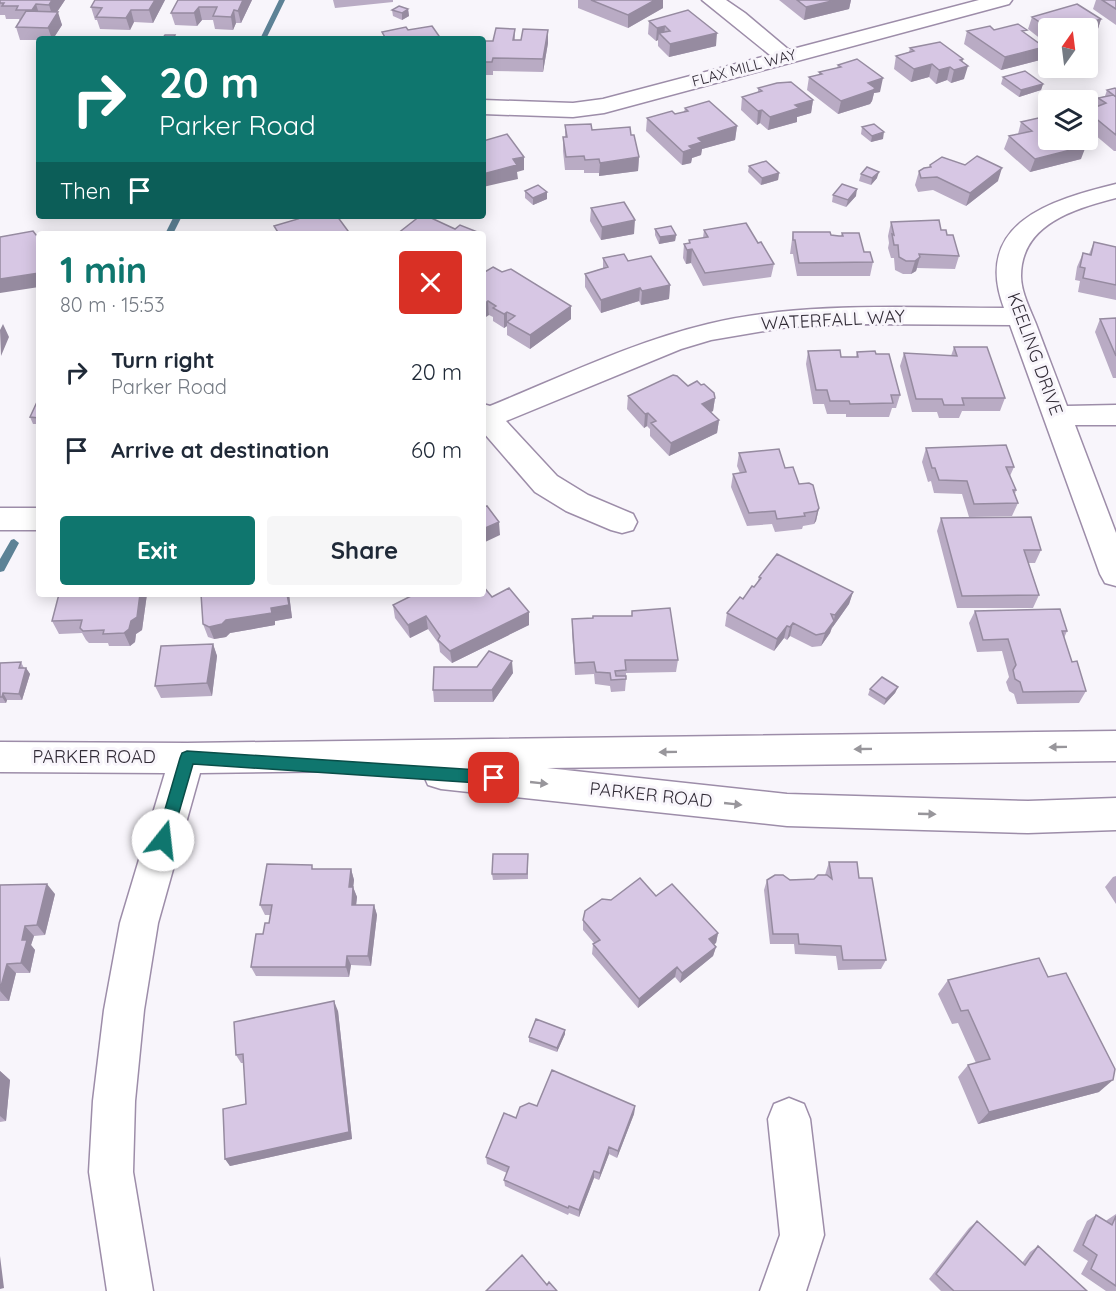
<!DOCTYPE html>
<meta charset="utf-8">
<style>
:root{--surface:#fff;--page:#f6f6f7;--text:#1f2937;--muted:#747a83;--accent:#0f766e}
body{margin:0;font-family:Quicksand,sans-serif;background:var(--page);color:var(--text);height:100vh;display:flex;flex-direction:column;font-size:22px;white-space:nowrap}
*{box-sizing:border-box;margin:0}
p{font-size:20px;color:var(--muted)}
.icon{flex:none;width:33px;height:33px;fill:none;stroke:currentColor;stroke-width:2;stroke-linecap:round;stroke-linejoin:round}
.map{position:relative;flex:1;overflow:hidden}
.drawer{position:absolute;left:36px;top:231px;width:450px;height:366px;display:flex;flex-direction:column;background:var(--surface);border-radius:6px;box-shadow:0 3px 15px #0003}
.drawer>*{flex:none}
.top-card{position:absolute;left:36px;top:36px;width:450px;height:183px;border-radius:6px;box-shadow:0 3px 15px #0003;background:#0f766e;color:#fff;overflow:hidden}
.needle{width:39px;rotate:14deg}
.buttons{position:absolute;left:1038px;top:18px;display:grid;gap:12px}
.buttons a{display:grid;place-items:center;width:60px;height:60px;border-radius:6px;background:var(--surface);box-shadow:0 3px 15px #0003;font-size:30px}
.pin{position:absolute;display:grid;place-items:center;width:51px;height:51px;color:#fff;margin:-26px;border-radius:12px;box-shadow:0 3px 9px #0006}
.me{position:absolute;width:66px;margin:-33px;rotate:16deg;stroke-linejoin:round;filter:drop-shadow(0 0 4px #0008)}
.turn{display:flex;align-items:center;gap:21px;height:126px;padding:0 24px;font-size:27px}
.turn .icon{width:78px;height:78px;stroke-width:2.5}
.turn b{display:block;font-size:42px;line-height:51px}
.then{display:flex;align-items:center;height:57px;padding:0 24px;background:#0003;gap:12px;font-size:22px}
.round{display:grid;place-items:center;flex:none;width:63px;height:63px;border-radius:6px;background:var(--page)}
.headline{display:flex;align-items:center;justify-content:space-between;height:102px;padding:0 24px}
h1{font-size:36px;font-weight:700;line-height:45px;color:var(--accent)}
.primary-button{display:flex;gap:12px;margin-top:auto;padding:12px 24px}
.primary-button a{flex:1;height:69px;border-radius:6px;background:var(--accent);color:#fff;font-size:24px;font-weight:700;line-height:69px;text-align:center}
.primary-button a+a{background:var(--page);color:var(--text)}
ul{padding:0;list-style:none}
li{display:flex;align-items:center;gap:18px;height:78px;padding:0 24px}
li div{flex:1}
li b{display:block;font-size:22px}
li em{font-style:normal}
.map>svg:first-child{display:block}
.lines{fill:none;stroke-linecap:round;stroke-linejoin:round}
.stream{fill:#5d8296;fill-rule:evenodd}
.minor-casing{stroke:#9d8da9;stroke-width:3}
.minor{fill:#fff;fill-rule:evenodd}
.wall{fill:#b9abc4}
.shaded-wall{fill:#968ba0}
.building{fill:#d7c7e4;stroke:#968ba0;stroke-width:1.5}
.oneway{fill:#98969b}
.route{fill:#0f766e;stroke:#0a4d48;stroke-width:1.5}
.labels{text-anchor:middle;stroke-width:6;stroke-linejoin:round;paint-order:stroke}
.far-street-label{font-size:15px;fill:#322c37;stroke:#f8f5fb}
.street-label{font-size:18px;fill:#322c37;stroke:#f8f5fb}
</style>
<div class="map">
<svg width="1116" height="1291" viewBox="0 0 1116 1291">
<rect width="100%" height="100%" fill="#f8f5fb"/>
<g class="lines">
<path class="stream" d="M279 0H285L266 39H260Z
M174 216H182L173 234H165Z
M14 539 19 543 4 571 0 572V559L11 540Z"/>
<g class="minor-casing">
<path id="minor" d="M702 0H726L745 13 789 50 979 0H1012L1009 4 604 113 573 117 483 114V100L573 103 603 99 770 55Z
M1116 184V198C1074 209 1021 224 1021 276 1021 292 1030 309 1036 324 1046 351 1057 379 1067 406L1116 405V425H1075L1116 533V586L1105 583 1100 574 1010 325 860 324 788 327 711 340 681 349 506 421 557 476 588 495 633 514 637 522 633 530 622 533 611 530 566 511 535 492 483 432V404L490 406C561 377 633 342 708 324 804 301 906 308 1004 308 972 223 1051 200 1116 184Z
M0 508H39V530H0Z
M1116 731V761L547 768 787 794 1028 801 1116 798V830L1028 833 787 826 441 789 428 785 423 774 425 770 200 773 158 923 144 1010 135 1101 133 1172 153 1291H107L89 1172 93 1101 104 1010 120 923 165 773 0 772V742L187 743Z
M789 1098 804 1104 810 1119 824 1235 806 1291H760L780 1235 768 1119 774 1104Z"/>
</g>
<use href="#minor" class="minor"/>
</g>
<path class="wall" d="M0 0H65L57 12 62 25 53 39H39V40H20L16 27 20 21 19 19H6L5 15H0Z
M165 0 153 23 134 22 130 30 100 29 97 20H95L91 7Z
M178 0H252L241 23H236L233 30 215 29 213 20H202L197 26 175 25 171 13Z
M333 0H393V2L335 8Z
M578 0H663V8L628 28 578 8Z
M779 0H851L849 9 804 20Z
M1096 0H1116V25L1093 9Z
M408 9 409 16 402 20 393 16 392 10Z
M1032 17 1101 19 1097 32 1090 34 1088 28H1048V38L1042 40 1028 29Z
M649 21 716 46 669 57 658 46V40L656 41 648 34Z
M515 29V40H521L548 30V43L543 72 493 71V75H483V41H493Z
M994 30 1026 34 1040 60 1001 70 964 44 967 31Z
M910 48 963 62 964 79 951 83 947 80 936 84 929 77 911 82 894 69 896 56 909 52Z
M838 65 880 92 874 93 872 101 870 104 838 114 807 90 809 77 819 75V72L837 68Z
M1003 77 1043 84 1041 90 1019 97 1001 84Z
M758 88 813 100 811 113 797 117V122L768 130 760 123 757 125 741 110 742 97 758 93Z
M1116 89V151H1114L1088 129V110L1095 107 1098 98 1105 96 1107 90Z
M685 108 737 126 735 140 702 149 701 155 692 158 691 163 682 165 646 131 647 118 675 114 684 112Z
M1021 122 1081 159 1030 172 1004 149 1009 136 1018 134Z
M565 125 631 135 639 157 638 171 599 176V173H584V170H565L563 151V137H565Z
M862 127 883 139 871 142 861 134Z
M930 165 998 181 966 206 933 190 918 192 915 185 919 171 929 167Z
M749 166 779 173 778 180 761 185 748 172Z
M861 174 877 178 871 185 859 181Z
M525 191 547 199 533 205 525 198Z
M833 195 856 196 846 207 832 202Z
M591 208 634 234 601 240 590 221Z
M891 222 941 230 947 235 959 256 955 269 917 268 916 271 911 274H903L895 270 894 258H891L888 248 889 243 888 236Z
M655 229 676 235 675 241 659 244 655 235Z
M704 230 758 243 774 264 771 277 703 286 691 263 686 264 683 258 684 244 689 243V240L703 238Z
M793 232 841 236 842 233 864 252 873 262 870 276H797L793 254H790Z
M1094 242 1116 247V300L1078 292 1080 281 1075 280 1077 267 1083 253 1089 254Z
M603 258 628 261 670 285 669 299 641 305 639 301 601 313 585 287V274L603 268Z
M502 272 571 306V319L530 349 507 335V326L504 328 493 321V317L489 315 483 273Z
M1116 318V378H1113L1095 332 1100 319Z
M954 347 1005 398 1000 411H962L959 418H939L937 412H912L900 366 904 353 951 356Z
M808 351 841 357H856L857 352 876 354 900 395 896 408H892L889 417H846V414H827L824 404H813L806 364Z
M688 386 715 398 713 411 711 412 719 420 717 433 669 456 650 436V429L647 426 644 428 627 409 628 396Z
M39 402V424H33L30 417Z
M926 448 1014 467 1010 476 1016 490 1015 494 1018 503 1012 516 969 517 962 494 934 493 931 481 928 482 922 462Z
M739 453 785 468 819 508 816 521 814 524 803 526 802 529 775 532 772 524 747 526 731 487 733 474 740 473 737 466Z
M941 518 1041 550 1035 563H1028L1039 595 1033 608H957L937 531Z
M759 577 853 592 849 604 832 628 830 633 821 646 812 647 790 636 787 640 784 638 774 651 725 626 727 613 754 587 757 584Z
M59 594H147L142 630 136 634 135 642 130 646H109L108 643H89L86 640 82 633 59 634 52 621Z
M201 594H289L292 618 275 621V625L230 633 226 637 214 639 208 637 203 624Z
M492 597 529 612V625L452 663 440 652 439 644 428 629 410 638 395 618 393 605Z
M632 611 678 660 676 672 626 673V679L625 691 611 692 610 686 595 684 594 674 575 675 572 632V619L592 618 593 616H632Z
M975 611 1067 631 1064 638 1072 662 1086 691 1079 703 1017 704 1014 694 1009 691 1006 682 1009 677 1002 651 977 652 969 623Z
M213 644 217 656 212 696 161 698 155 686Z
M21 662 24 668H26L30 674 22 700H7L6 703H0V663Z
M477 667 513 673 493 702H434L433 690Z
M898 687 895 693 884 705 868 695 870 689Z
M528 854V879L493 880 492 874Z
M829 862 859 878 886 960 881 969 838 970 836 956 795 954 794 944H770L764 890 767 880 814 879 825 875Z
M314 869H351L354 880 353 887 357 897 356 905H374L377 915 371 966 351 965 349 977 256 976 251 967 269 923 270 915H265L260 905Z
M1116 876V904L1105 887 1113 877Z
M0 885 55 894 45 935 34 936 31 945 35 950 30 973H16L9 1001H0Z
M656 896 718 933 716 943 713 944 716 947 713 956 680 983 675 977 638 1008 592 954 593 944 594 943 583 930V920L611 900Z
M948 980 1099 1092 978 1124 958 1077 968 1065 976 1063 958 1023 952 1024 938 994Z
M338 1011 352 1139 230 1166 225 1159 246 1104 244 1063H241L236 1055Z
M565 1030V1034L557 1052 529 1042V1037Z
M0 1071 10 1080 6 1121 0 1122Z
M537 1106H635L634 1114 617 1158 609 1154 599 1180 594 1178 579 1217 569 1213 568 1215 505 1186 504 1180 507 1173 487 1164 486 1157 516 1118Z
M1116 1214V1291H1106L1081 1274 1088 1261 1073 1251 1087 1221 1096 1215 1106 1221 1107 1220Z
M977 1221 1022 1263 1030 1252 1038 1246 1087 1291H941L929 1279 969 1228Z"/>
<path class="shaded-wall" d="M52 0H65L53 18 49 5Z
M155 0H165L153 23 149 10Z
M243 0H252L241 23 238 11Z
M655 0H663V8L628 28V15Z
M836 0H851L849 9 804 20 806 7Z
M36 4 40 17 37 23 32 10Z
M199 7 202 20 197 26 194 13Z
M408 9 409 16 402 20V13Z
M131 10 134 22 130 30 126 18Z
M234 10 236 23 233 30 231 17Z
M58 12 62 25 53 39H52L48 28Z
M1101 19 1097 32 1090 34 1088 41V28L1085 24Z
M1054 25 1053 28H1048V38L1042 40 1047 27Z
M665 26 664 39 659 33 658 40 656 41 657 28Z
M548 30V43L543 72V59Z
M717 33 716 46 669 57 670 44Z
M439 36V39H426Z
M1044 47 1040 60 1001 70 1005 57Z
M963 59 961 68 968 66 964 79 951 83 954 70 960 60Z
M932 64 929 77 911 82 914 69Z
M950 67 947 80 936 84 939 70Z
M883 78 880 92 874 93 872 101 870 104 838 114 841 101 868 83Z
M1043 84 1041 90 1019 97 1021 90Z
M813 100 811 113 797 117V122L768 130 770 117 795 105Z
M762 110 760 123 757 125 758 111Z
M737 126 735 140 702 149 701 155 692 158 691 163 682 165 683 152 689 146 698 138Z
M884 132 883 139 871 142 872 136Z
M1086 146 1081 159 1030 172 1035 159Z
M524 157V170L517 172 518 179 483 187V174L513 159Z
M639 157 638 171 599 176 600 163Z
M1002 168 998 181 966 206 970 193Z
M879 172 877 178 871 185 872 178Z
M779 173 778 180 761 185 762 178Z
M857 189 856 196 846 207 848 200Z
M547 192V199L533 205V198Z
M635 220 634 234 601 240 602 227Z
M676 235 675 241 659 244 660 237Z
M692 249 691 263 686 264 687 250Z
M920 257 916 271 911 274 915 261Z
M39 273V287L0 293V279Z
M670 285 669 299 641 305 642 291Z
M640 288 639 301 601 313V300Z
M488 301 489 315 483 319V305Z
M571 306V319L530 349V335Z
M507 312V326L504 328V314Z
M3 324 9 337 1 356 0 330Z
M715 398 713 411 700 417 702 404Z
M648 413 647 426 644 428 645 414Z
M719 420 717 433 669 456 671 443Z
M819 508 816 521 814 524 817 511Z
M499 522 500 535 483 543V529Z
M853 592 849 604 832 628 835 615Z
M140 594H147L142 630 136 634 135 642 130 646 124 633 131 621Z
M287 594H289L292 618 275 621V625L230 633 226 637 214 639 209 627 226 620 271 608Z
M529 612V625L452 663 450 651Z
M426 616 428 629 410 638 408 625Z
M834 621 830 633 821 646 825 633Z
M793 623 790 636 787 640 790 627Z
M787 626 784 638 774 651 777 639Z
M213 644 217 656 212 696 207 683Z
M512 661 513 673 493 702 492 690Z
M26 668 30 674 22 700 19 694Z
M898 687 895 693 884 705 886 699Z
M3 693 7 700 6 703 2 697Z
M351 869 354 880 352 898 349 887Z
M47 884 55 894 45 935 37 925Z
M353 887 357 897 355 915 352 905Z
M374 905 377 915 371 966 368 956Z
M25 926 34 936 31 945 35 950 30 973 21 963 22 940Z
M718 933 716 943 707 949 709 939Z
M716 947 713 956 680 983 682 973Z
M347 956 351 965 349 977 346 967Z
M7 964 16 973 9 1001 0 991Z
M677 967 675 977 638 1008 639 999Z
M334 1001 338 1011 352 1139 230 1166 225 1159Z
M565 1030V1034L557 1052V1048Z
M0 1071 10 1080 6 1121 0 1116Z
M1113 1080 1099 1092 978 1124 989 1112Z
M635 1106 634 1114 617 1158 618 1151Z
M609 1147V1154L599 1180 600 1173Z
M594 1171V1178L579 1217V1210Z
M0 1256 4 1288 0 1289Z"/>
<path class="building" d="M0 0H52L49 5 36 4 32 10H16L18 6H2L4 3H0Z
M95 0H155L149 10H131L126 18 96 17 102 8 91 7Z
M178 0H243L238 11 234 10 231 17 213 16 217 7H199L194 13H171Z
M591 0H655L628 15Z
M797 0H836L806 7Z
M1102 0H1116V9Z
M1077 4 1101 19 1085 24 1092 28 1088 29V28H1061L1054 25 1047 27 1032 17Z
M399 6 408 9 402 13 392 10Z
M688 10 717 33 670 44 659 33 670 31 665 26 657 28 649 21Z
M26 11 58 12 48 28 16 27Z
M1018 24 1027 30 1022 31 1044 47 1005 57 967 31 990 26 994 30Z
M432 26 439 36 426 39H386L382 32 406 27 408 30Z
M496 28 515 29 513 40H521L523 29 548 30 543 59 493 58 492 62H483V41H493Z
M165 35H175L173 39H162Z
M940 42 963 59 960 60 968 66 954 70 950 67 939 70 932 64 914 69 896 56 914 51 910 48Z
M857 59 883 78 868 83 875 88 873 90 841 101 809 77 822 74 819 72 841 67 838 65Z
M1025 71 1043 84 1021 90 1003 77Z
M791 82 813 100 795 105 799 108 770 117 762 110 758 111 742 97 762 91 758 88 777 83Z
M1115 88 1116 89V97L1107 90Z
M1113 95 1116 97V135L1088 112V110L1106 103 1098 98Z
M709 101 737 126 698 138 702 142 689 146 692 149 683 152 647 118 672 111 675 114 688 111 685 108Z
M1047 116 1048 118V140H1077L1086 146 1035 159 1009 136 1032 131 1021 122Z
M591 124 592 130 630 127 631 135H634L639 157 600 163 599 159 585 160 584 156 566 157 563 137H567L565 125Z
M874 124 884 132 872 136 862 127Z
M507 134 524 157 513 159 517 165 483 174V141Z
M977 156 1002 168 970 193 937 177 921 178 919 171 924 168 931 167 930 165 942 157 965 165Z
M766 161 779 173 762 178 749 166Z
M867 167 879 172 872 178 861 174Z
M842 184 857 189 848 200 833 195Z
M538 185 547 192 533 198 525 191Z
M624 202 635 220 602 227 591 208Z
M295 216H337L348 231 341 234H279L274 226 298 219Z
M420 216H427L455 229 460 225 480 233 479 234H397Z
M939 220 941 230H946L947 235H953L959 256 919 254 920 257 915 261H906L899 257 898 245H894L892 234 894 235 891 222Z
M746 223 758 243 761 242 774 264 705 273 692 249 687 250 684 244 690 243 689 240 708 237 704 230Z
M671 226 676 235 660 237 655 229Z
M33 231 36 235H39V273L0 279V237Z
M793 232H830L831 235 839 236H843L842 233H859L864 252H870L873 262 799 263 795 240H793Z
M1094 242 1116 247V285L1083 278 1085 268 1080 267 1083 253 1091 255Z
M624 254 628 261 651 256 670 285 642 291 640 288 601 300 585 274 608 267 603 258Z
M493 267 502 272 511 269 571 306 530 335 507 322 515 316 507 312 504 314 493 308 496 306 488 301 483 305V273Z
M1116 318V356L1100 319Z
M954 347H987L1005 398H962L964 405H944L942 399H916L904 353 957 356Z
M840 350 841 357H858L857 352 875 351 876 354H889L900 395H891L893 403 850 404 849 401H830L827 390H816L808 351Z
M673 375 677 376 688 386 697 381 701 385 704 384 714 393 715 398 702 404 719 420 671 443 651 423 656 421 648 413 645 414 628 396Z
M37 402H39V418L30 417Z
M1006 445 1014 467H1006L1016 490H1013L1018 503 974 504 967 481 939 480 935 468H932L926 448Z
M779 449 785 468 793 467 799 484 809 483 813 485 819 508 817 511 804 513 805 516 777 519 775 511 749 513 733 474 746 472 739 453Z
M483 506 484 507 487 506 499 522 483 529Z
M1031 517 1041 550H1024L1039 595 962 596 941 518Z
M777 554 853 592 835 615 831 614 834 621 825 633 816 635 793 623 790 627 787 626 777 639 727 613 740 597 743 599 752 586 754 587 761 578 759 577Z
M483 586 492 597 509 588 529 612 450 651 438 640 440 636 426 616 408 625 393 605 415 594H483Z
M59 594H140L137 617 131 621 129 629 124 633 103 634 104 630 83 631 80 628 82 620 52 621Z
M201 594H287L289 605 271 608 272 613 226 620 222 624 209 627 203 624Z
M670 608 678 660H625L626 670 615 671 616 676H626V679L611 680 610 673 596 672 594 662 575 663 572 619 593 618V616H632V611Z
M1060 609 1067 631H1062L1072 662 1077 661 1086 691 1023 692 1020 682 1015 679 1013 670 1016 665 1008 639 983 640 975 611Z
M213 644 207 683 155 686 161 646Z
M489 651 512 661 492 690H433L434 667H477Z
M21 662 19 668H26L19 694 3 693 2 697H0V663Z
M882 677 898 687 886 699 870 689Z
M493 854H528L527 874H492Z
M829 862H857L859 878H872L886 960H843L841 946 799 944 798 934H773L767 880 775 875H783L790 880 814 879 818 875H827L832 879Z
M267 864 312 865V869H351L349 887H353L352 905H374L368 956H347L346 967H251L256 934H263L265 923H269L272 905H260Z
M640 878 656 896 672 884 718 933 709 939 716 947 682 973 677 967 639 999 593 944 600 940 583 920 585 911 602 899 611 900Z
M47 884 37 925 25 926 22 940H27L21 963 7 964 0 990V885Z
M1039 958 1048 977 1066 973 1115 1069 1113 1080 989 1112 968 1065 990 1059 968 1010 961 1011 948 980Z
M334 1001 349 1132 225 1159 223 1109 246 1104 243 1054 236 1055 234 1022Z
M536 1019 565 1030 557 1048 529 1037Z
M552 1070 635 1106 618 1151 609 1147 600 1173 594 1171 579 1210 569 1206 568 1208 504 1180 509 1167 486 1157 504 1113 516 1118 520 1107 529 1103 537 1106Z
M1096 1215 1112 1225 1116 1216V1286L1091 1269 1097 1255 1083 1245Z
M977 1221 1025 1265 1038 1246 1087 1291H954L936 1274Z
M522 1255 547 1285 549 1282 557 1291H486Z"/>
<defs><path id="oneway-solid" d="M-6-.8H1V-3.2L6.5 0L1 3.2V.8H-6Z" transform="scale(1.5)"/></defs>
<g class="oneway">
<use href="#oneway-solid" transform="translate(1058 747) rotate(179)"/>
<use href="#oneway-solid" transform="translate(863 749) rotate(179)"/>
<use href="#oneway-solid" transform="translate(668 752) rotate(179)"/>
<use href="#oneway-solid" transform="translate(539 783) rotate(6)"/>
<use href="#oneway-solid" transform="translate(733 804) rotate(6)"/>
<use href="#oneway-solid" transform="translate(927 814) rotate(2)"/>
</g>
<path class="route" d="M187 751 494 771 499 773 502 778 499 782 494 784 193 764 171 840 169 845 163 847 158 845 156 840 180 758 182 753Z"/>
<g class="labels">
<g class="far-street-label">
<text transform="translate(744 68) rotate(-15)" y="5">FLAX MILL WAY</text>
</g>
<g class="street-label">
<text transform="translate(833 320) rotate(-3)" y="6">WATERFALL WAY</text>
<text transform="translate(1035 354) rotate(70)" y="6">KEELING DRIVE</text>
<text x="94" y="763">PARKER ROAD</text>
<text transform="translate(651 795) rotate(6)" y="6">PARKER ROAD</text>
</g>
</g>
</svg>
<div class="buttons">
<a><svg class="needle" viewBox="-14 -14 28 28"><path d="M0-13l5 13h-10z" fill="#e53935"/><path d="M0 13l5-13h-10z" fill="#747a83"/></svg></a>
<a><svg class="icon" aria-label="layers" viewBox="0 0 24 24"><path d="M12 4l9 5-9 5-9-5zM3 14l9 5 9-5"/></svg></a>
</div>
<div class="pin" style="left:494px;top:778px;background:#d93025"><svg class="icon" aria-label="arrive" viewBox="0 0 24 24"><path d="M6 21V4h12l-3 4 3 4H6"/></svg></div>
<svg class="me" style="left:163px;top:840px" viewBox="-20 -20 40 40"><circle r="19" fill="#fff"/><path d="M0-13L10 11 0 6-10 11z" fill="#0f766e"/></svg>
<div class="top-card">
<div class="turn"><svg class="icon" aria-label="right" viewBox="0 0 24 24"><path d="M7 20v-9h11M14 6l5 5-5 5"/></svg><div><b>20 m</b>Parker Road</div></div>
<div class="then">Then<svg class="icon" aria-label="arrive" viewBox="0 0 24 24"><path d="M6 21V4h12l-3 4 3 4H6"/></svg></div>
</div>
<section class="drawer">
<div class="headline"><div><h1>1 min</h1><p>80 m · 15:53</p></div><a class="round" style="background:#d93025;color:#fff"><svg class="icon" aria-label="close" viewBox="0 0 24 24"><path d="M6 6l12 12M18 6L6 18"/></svg></a></div>
<ul>
<li><svg class="icon" aria-label="right" viewBox="0 0 24 24"><path d="M7 20v-9h11M14 6l5 5-5 5"/></svg><div><b>Turn right</b><p>Parker Road</p></div><em>20 m</em></li>
<li><svg class="icon" aria-label="arrive" viewBox="0 0 24 24"><path d="M6 21V4h12l-3 4 3 4H6"/></svg><div><b>Arrive at destination</b></div><em>60 m</em></li>
</ul>
<div class="primary-button"><a>Exit</a><a>Share</a></div>
</section>
</div>
